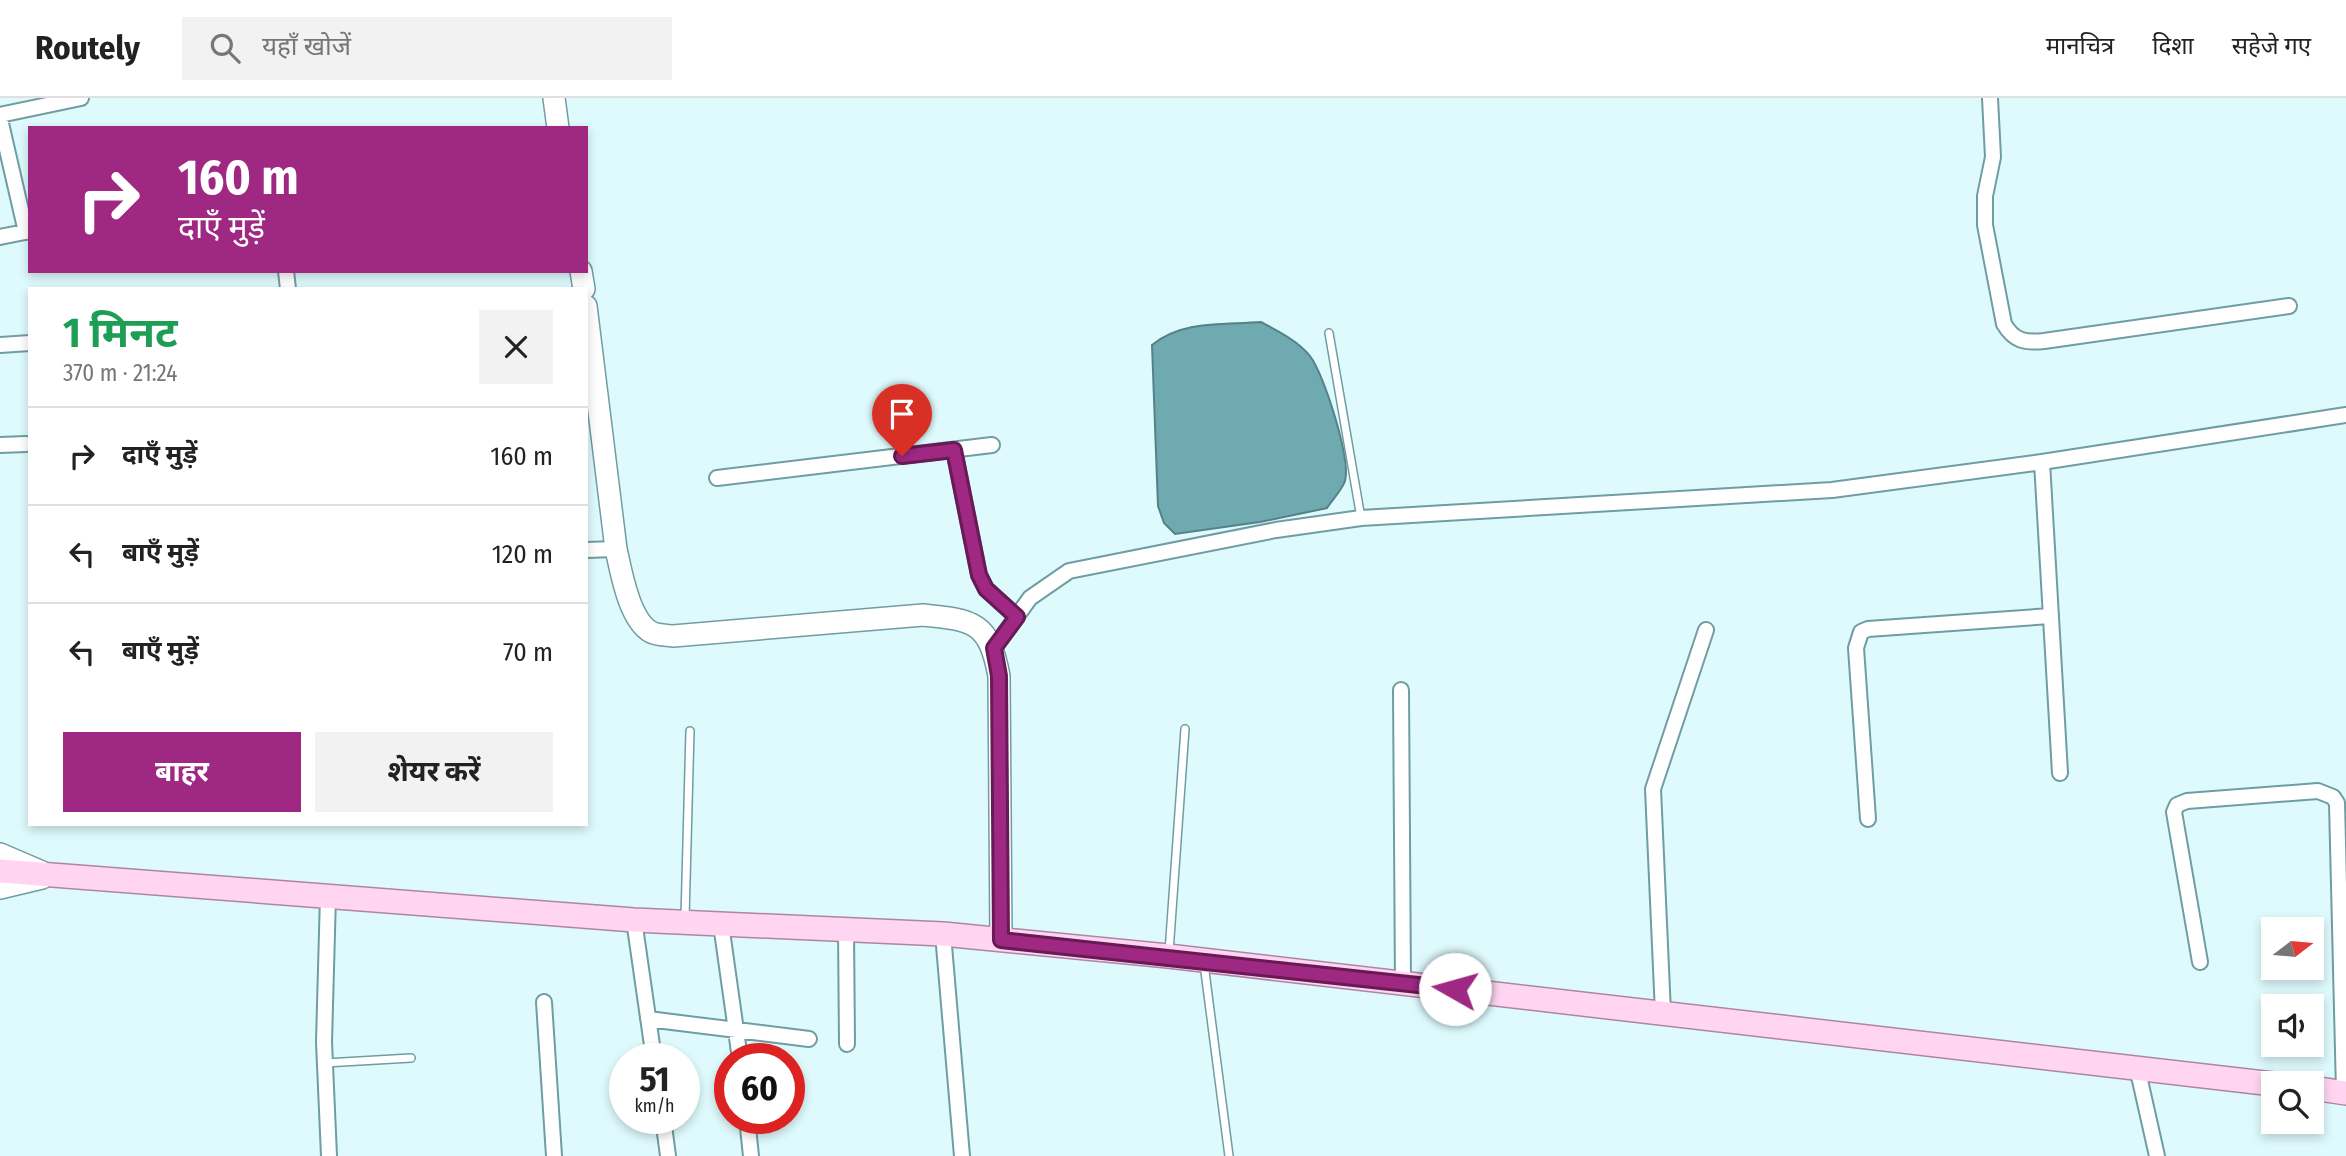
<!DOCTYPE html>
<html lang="hi">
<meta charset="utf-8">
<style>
:root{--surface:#fff;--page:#f2f2f2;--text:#222;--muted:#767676;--line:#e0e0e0;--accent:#9e2882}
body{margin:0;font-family:"Fira Sans Condensed","Noto Sans Devanagari",sans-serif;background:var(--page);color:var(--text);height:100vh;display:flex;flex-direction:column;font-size:26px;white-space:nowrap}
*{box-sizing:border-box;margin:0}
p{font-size:23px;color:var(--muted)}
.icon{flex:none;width:38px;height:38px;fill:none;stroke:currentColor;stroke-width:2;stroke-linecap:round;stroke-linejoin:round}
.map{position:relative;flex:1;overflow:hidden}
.details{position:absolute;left:28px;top:189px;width:560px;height:539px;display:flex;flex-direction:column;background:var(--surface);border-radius:0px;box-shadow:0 4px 10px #0003}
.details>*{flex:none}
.hud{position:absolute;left:28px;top:28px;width:560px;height:147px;border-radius:0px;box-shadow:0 4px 10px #0003;background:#9e2882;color:#fff;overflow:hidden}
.needle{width:46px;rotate:74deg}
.controls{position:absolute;left:2261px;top:819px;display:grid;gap:14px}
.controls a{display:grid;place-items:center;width:63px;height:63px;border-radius:0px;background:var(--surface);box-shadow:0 4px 10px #0003;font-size:35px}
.speed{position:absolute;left:609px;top:945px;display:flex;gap:14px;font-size:35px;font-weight:700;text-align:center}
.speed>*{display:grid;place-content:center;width:91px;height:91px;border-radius:50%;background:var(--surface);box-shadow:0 4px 10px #0003;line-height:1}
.speed small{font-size:18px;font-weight:400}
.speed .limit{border:10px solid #d22;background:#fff;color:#111}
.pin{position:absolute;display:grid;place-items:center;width:60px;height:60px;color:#fff;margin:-72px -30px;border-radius:50% 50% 50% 0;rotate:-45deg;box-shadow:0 0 7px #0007}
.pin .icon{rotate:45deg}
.me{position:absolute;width:77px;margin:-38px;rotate:277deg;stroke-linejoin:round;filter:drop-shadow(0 0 5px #0008)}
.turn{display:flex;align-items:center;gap:24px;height:147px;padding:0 35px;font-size:32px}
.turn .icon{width:91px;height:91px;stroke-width:2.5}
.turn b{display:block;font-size:49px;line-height:60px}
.round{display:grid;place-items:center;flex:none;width:74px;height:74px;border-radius:0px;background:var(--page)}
.overview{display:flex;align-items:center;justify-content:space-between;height:119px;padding:0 35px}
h1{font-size:42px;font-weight:700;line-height:52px;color:#1e9e55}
.button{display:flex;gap:14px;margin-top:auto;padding:14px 35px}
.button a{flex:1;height:80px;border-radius:0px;background:var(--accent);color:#fff;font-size:28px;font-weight:700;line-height:80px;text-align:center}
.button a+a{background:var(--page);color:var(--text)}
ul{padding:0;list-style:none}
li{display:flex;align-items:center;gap:21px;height:98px;padding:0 35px;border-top:2px solid var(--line)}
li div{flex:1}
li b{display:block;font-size:26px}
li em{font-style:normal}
header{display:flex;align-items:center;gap:42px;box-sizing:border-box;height:98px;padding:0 35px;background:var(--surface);border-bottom:2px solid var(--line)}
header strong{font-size:33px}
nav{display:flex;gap:38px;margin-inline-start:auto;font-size:24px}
.search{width:490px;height:63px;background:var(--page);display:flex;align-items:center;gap:18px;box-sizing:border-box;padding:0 24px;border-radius:0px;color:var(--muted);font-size:26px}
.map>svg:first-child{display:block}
.water{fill:#6faab1;stroke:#538288;stroke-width:2}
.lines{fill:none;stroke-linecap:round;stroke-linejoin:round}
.lane-casing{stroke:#709da2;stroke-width:10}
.street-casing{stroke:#709da2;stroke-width:18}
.secondary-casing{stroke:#709da2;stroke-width:24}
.primary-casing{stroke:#ac86a5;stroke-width:26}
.lane{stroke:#fff;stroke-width:7}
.street{stroke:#fff;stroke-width:14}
.secondary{stroke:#fff;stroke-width:21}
.primary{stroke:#ffd5f1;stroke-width:23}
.route-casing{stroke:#671a54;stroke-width:18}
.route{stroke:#9e2882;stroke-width:12}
</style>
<header>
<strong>Routely</strong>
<div class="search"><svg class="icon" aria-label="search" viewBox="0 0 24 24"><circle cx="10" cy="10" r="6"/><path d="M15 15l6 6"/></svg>यहाँ खोजें</div>
<nav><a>मानचित्र</a><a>दिशा</a><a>सहेजे गए</a></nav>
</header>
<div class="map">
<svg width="2346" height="1058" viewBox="0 0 2346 1058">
<rect width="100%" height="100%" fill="#defafd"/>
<path class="water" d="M1261 224C1278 233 1298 243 1310 258 1324 276 1351 361 1345 383 1342 392 1332 402 1327 410L1260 424 1175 436 1164 425 1158 408 1152 247C1183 222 1223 227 1261 224Z"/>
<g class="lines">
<g class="lane-casing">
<path id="lane" d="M1329 235 1361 420
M685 820 690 633
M1169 854 1185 631
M1204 866 1229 1058
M325 965 411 960"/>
</g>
<g class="street-casing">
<path id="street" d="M1990 0 1993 59 1985 98V127L2004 226C2014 243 2025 245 2044 243L2289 208
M0 17 81 0
M0 21 26 134
M0 139 30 133
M286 173 288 191
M0 247 30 245
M0 347 26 346
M954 352 979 477 986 491 1017 519
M2042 364 2060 675
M717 380 992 347
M586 452 616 451
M994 550 1030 500 1069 473 1276 432 1361 420 1832 392 2042 364 2346 317
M1401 592 1403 885
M1868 721 1856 550 1861 534 1868 531 2051 518
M328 798 324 944 329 1058
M634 822 654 961
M721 826 740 961
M846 832 847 946
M943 836 962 1058
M2200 864 2174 714 2177 707 2187 703 2318 693 2333 699 2337 705 2344 994
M544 904 554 1058
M1663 915 1653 691 1706 532
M648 921 809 941
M2137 969 2157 1058
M663 1020 668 1058
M747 1020 751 1058"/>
</g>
<g class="secondary-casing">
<path id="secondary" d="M554 0 558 30
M581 173 584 191
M586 208 616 451C621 473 629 522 651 534 656 537 666 537 673 538L923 517C974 522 989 524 999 578L1001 842
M0 756 42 774
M0 790 42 780"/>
</g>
<g class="primary-casing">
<path id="primary" d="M0 773 634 822 943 836 1168 858 2273 986
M2312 990 2346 995"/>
</g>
<use href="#lane" class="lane"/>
<use href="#street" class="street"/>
<use href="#secondary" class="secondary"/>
<use href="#primary" class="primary"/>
</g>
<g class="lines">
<g class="route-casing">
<path id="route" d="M902 358 954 352 979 477 986 491 1017 519 994 550 999 578 1001 842 1455 891"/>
</g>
<use href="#route" class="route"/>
</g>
</svg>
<div class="controls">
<a><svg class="needle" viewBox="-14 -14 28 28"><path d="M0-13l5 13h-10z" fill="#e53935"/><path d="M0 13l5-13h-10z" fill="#767676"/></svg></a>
<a><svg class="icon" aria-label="sound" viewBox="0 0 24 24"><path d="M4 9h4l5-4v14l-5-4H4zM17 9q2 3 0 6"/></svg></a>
<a><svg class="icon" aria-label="search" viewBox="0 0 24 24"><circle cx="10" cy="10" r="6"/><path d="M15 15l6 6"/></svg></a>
</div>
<div class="speed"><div>51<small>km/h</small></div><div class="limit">60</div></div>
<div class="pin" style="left:902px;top:358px;background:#d93025"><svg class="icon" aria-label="arrive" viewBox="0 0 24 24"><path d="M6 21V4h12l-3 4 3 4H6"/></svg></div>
<svg class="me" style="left:1455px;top:891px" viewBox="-20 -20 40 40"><circle r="19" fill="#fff"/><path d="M0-13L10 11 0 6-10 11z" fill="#9e2882"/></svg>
<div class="hud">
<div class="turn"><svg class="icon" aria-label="right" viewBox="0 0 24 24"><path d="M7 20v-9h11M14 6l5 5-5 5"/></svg><div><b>160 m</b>दाएँ मुड़ें</div></div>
</div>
<section class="details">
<div class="overview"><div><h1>1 मिनट</h1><p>370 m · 21:24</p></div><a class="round"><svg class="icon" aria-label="close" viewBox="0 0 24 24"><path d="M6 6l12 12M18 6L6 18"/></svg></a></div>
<ul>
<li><svg class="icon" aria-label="right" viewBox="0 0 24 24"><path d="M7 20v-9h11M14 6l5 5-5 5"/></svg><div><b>दाएँ मुड़ें</b></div><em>160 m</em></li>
<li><svg class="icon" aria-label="left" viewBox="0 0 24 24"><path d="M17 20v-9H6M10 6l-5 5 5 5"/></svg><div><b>बाएँ मुड़ें</b></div><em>120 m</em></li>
<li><svg class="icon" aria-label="left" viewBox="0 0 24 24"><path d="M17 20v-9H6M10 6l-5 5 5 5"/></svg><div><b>बाएँ मुड़ें</b></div><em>70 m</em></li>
</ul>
<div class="button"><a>बाहर</a><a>शेयर करें</a></div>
</section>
</div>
